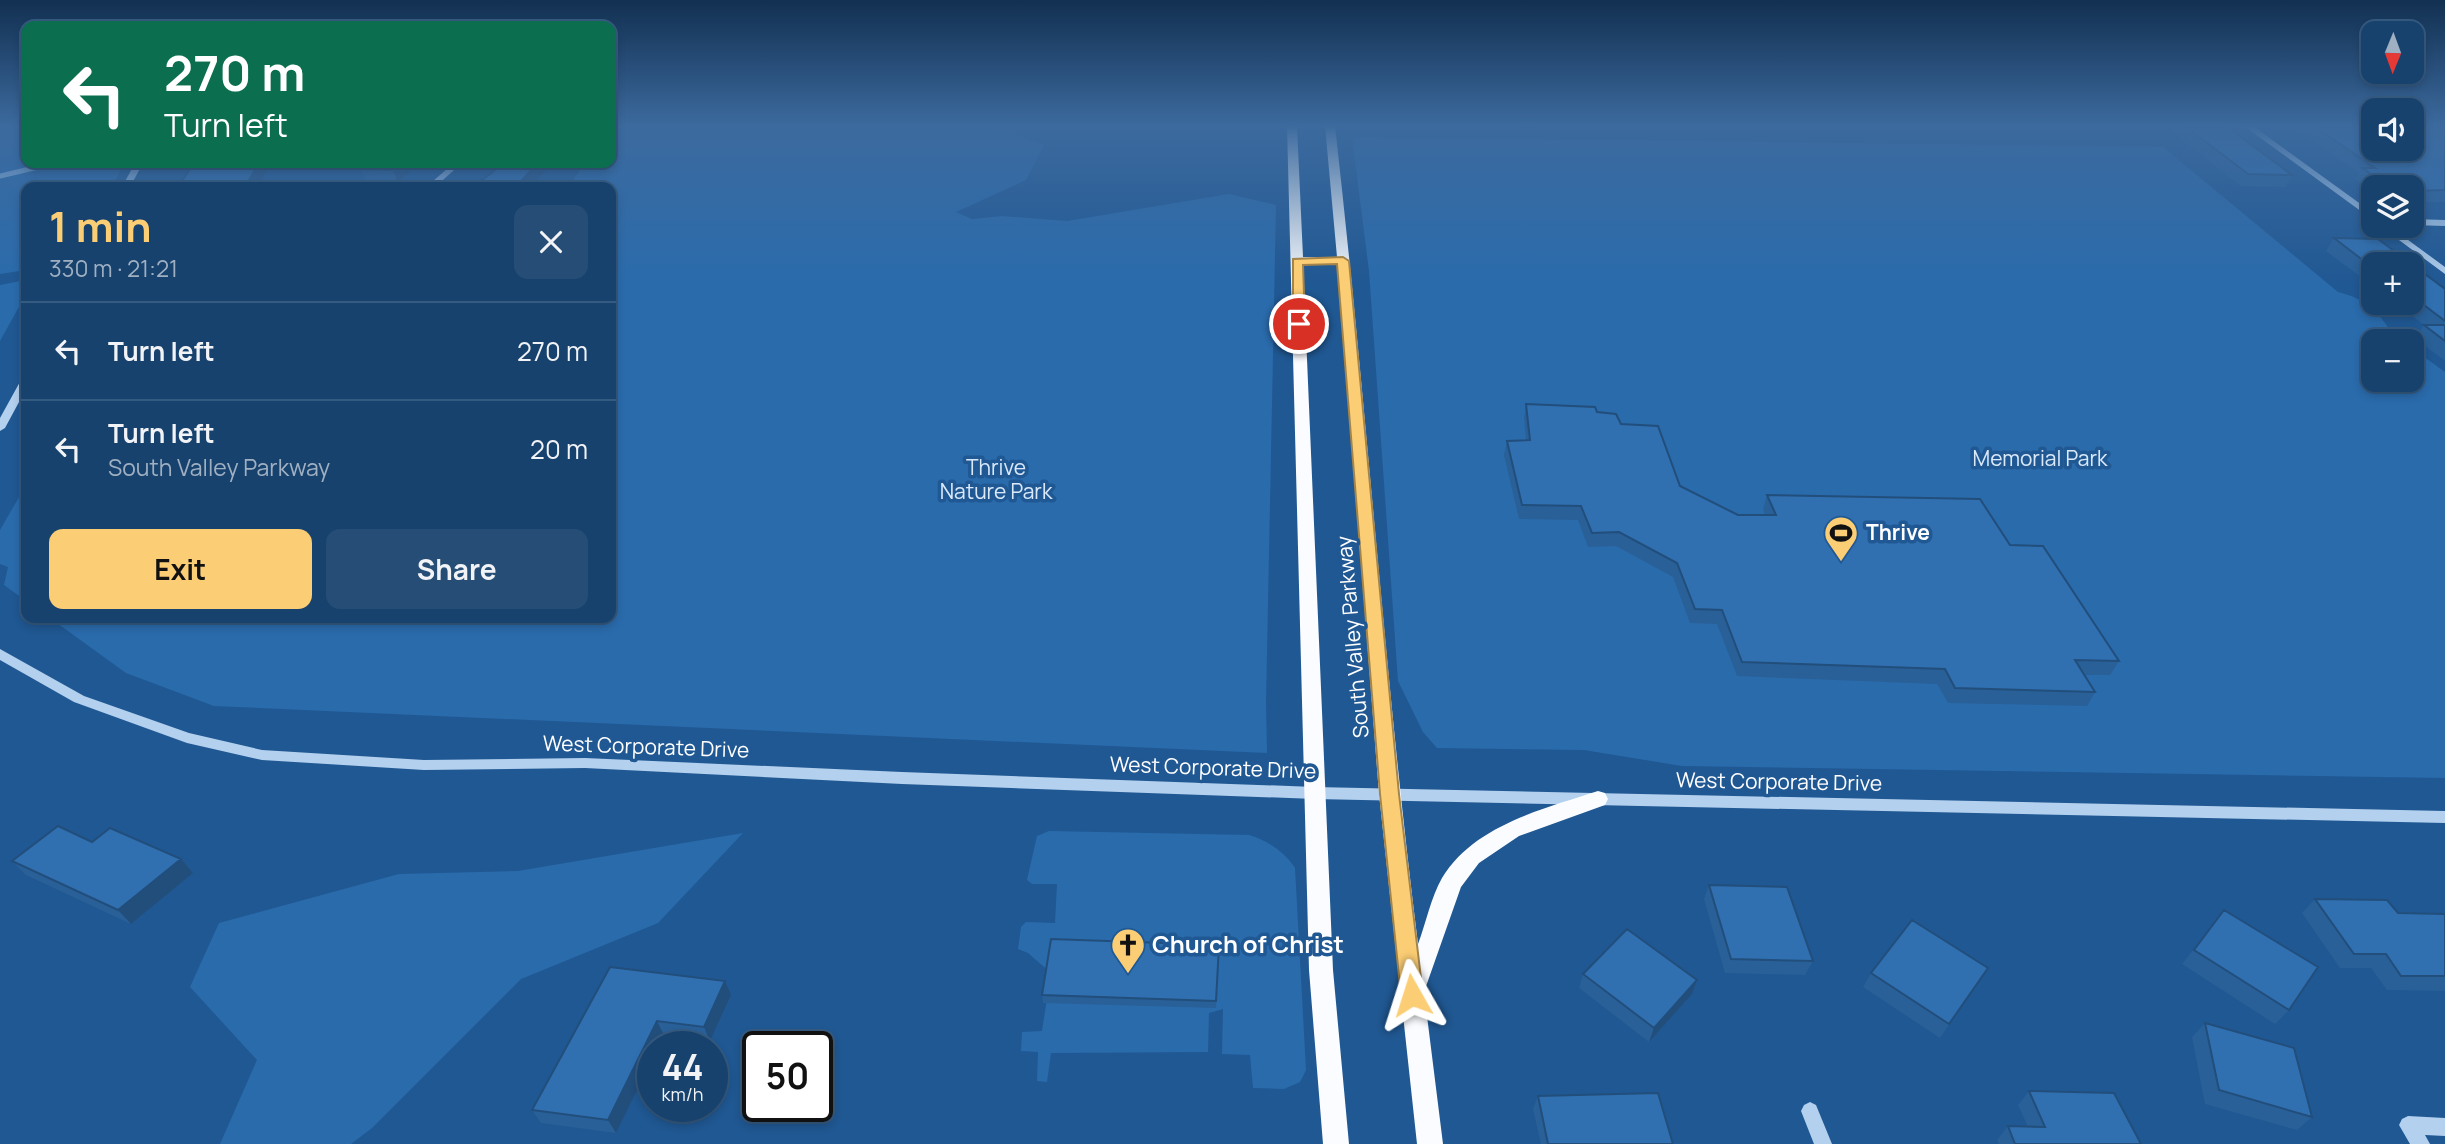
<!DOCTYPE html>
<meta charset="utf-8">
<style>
:root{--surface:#18426e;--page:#254d76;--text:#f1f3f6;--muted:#9fb0c2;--line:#365b81;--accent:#fbcd74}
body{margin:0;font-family:Manrope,sans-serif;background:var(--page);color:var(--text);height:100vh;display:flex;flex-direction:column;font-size:26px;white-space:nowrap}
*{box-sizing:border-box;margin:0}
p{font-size:23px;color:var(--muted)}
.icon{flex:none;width:38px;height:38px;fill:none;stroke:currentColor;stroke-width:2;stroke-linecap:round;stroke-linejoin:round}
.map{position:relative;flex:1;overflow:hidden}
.panel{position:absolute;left:21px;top:182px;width:595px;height:441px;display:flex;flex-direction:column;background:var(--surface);border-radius:14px;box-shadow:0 4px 10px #0003,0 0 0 2px var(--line)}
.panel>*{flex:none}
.top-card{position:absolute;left:21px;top:21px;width:595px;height:147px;border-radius:14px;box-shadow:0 4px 10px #0003,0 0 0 2px var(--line);background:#0b6e4f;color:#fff;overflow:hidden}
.needle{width:46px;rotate:181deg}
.buttons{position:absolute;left:2361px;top:21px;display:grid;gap:14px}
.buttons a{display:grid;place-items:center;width:63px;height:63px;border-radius:14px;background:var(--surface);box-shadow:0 4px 10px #0003,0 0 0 2px var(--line);font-size:35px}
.speed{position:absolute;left:637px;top:1031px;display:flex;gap:14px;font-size:35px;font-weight:700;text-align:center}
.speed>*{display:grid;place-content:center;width:91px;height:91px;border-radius:50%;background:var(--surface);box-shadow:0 4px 10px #0003,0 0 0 2px var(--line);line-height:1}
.speed small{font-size:18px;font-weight:400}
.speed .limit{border:4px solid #111;border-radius:10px;background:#fff;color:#111}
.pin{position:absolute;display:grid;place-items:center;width:60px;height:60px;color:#fff;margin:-30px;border:4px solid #fff;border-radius:50%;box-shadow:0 2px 7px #0007}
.me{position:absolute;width:77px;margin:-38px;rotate:354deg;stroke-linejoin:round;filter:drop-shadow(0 0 5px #0008)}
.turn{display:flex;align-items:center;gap:24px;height:147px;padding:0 28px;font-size:32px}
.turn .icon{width:91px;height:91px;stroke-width:2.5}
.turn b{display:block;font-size:49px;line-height:60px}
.round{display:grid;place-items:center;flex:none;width:74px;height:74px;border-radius:14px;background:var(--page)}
.head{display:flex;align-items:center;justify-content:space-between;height:119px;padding:0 28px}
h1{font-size:42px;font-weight:700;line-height:52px;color:var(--accent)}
.cta{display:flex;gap:14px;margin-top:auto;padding:14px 28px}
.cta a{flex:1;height:80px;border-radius:14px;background:var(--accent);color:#111;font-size:28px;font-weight:700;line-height:80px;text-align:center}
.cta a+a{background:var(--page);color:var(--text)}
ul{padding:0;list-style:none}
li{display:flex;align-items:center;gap:21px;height:98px;padding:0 28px;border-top:2px solid var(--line)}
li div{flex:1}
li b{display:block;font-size:26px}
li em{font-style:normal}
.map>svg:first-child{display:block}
.green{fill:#2a6bac}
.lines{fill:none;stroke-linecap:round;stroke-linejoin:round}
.stream{stroke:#a7ccef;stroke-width:5}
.minor{fill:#b3d0ee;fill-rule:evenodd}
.major{fill:#fafcff;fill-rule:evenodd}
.wall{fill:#296098}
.shaded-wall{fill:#224e7c}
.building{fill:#3070b1;stroke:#224e7c;stroke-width:2}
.route{fill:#fbcd74;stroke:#a3854b;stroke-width:2}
.labels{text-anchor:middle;stroke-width:7;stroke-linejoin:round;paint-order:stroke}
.park-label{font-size:21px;fill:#d9e9fa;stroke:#205893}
.poi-label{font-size:21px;font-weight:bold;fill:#fff;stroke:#205893;text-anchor:start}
.street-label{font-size:21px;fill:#fff;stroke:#205893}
.near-poi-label{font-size:24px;font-weight:bold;fill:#fff;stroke:#205893;text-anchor:start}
</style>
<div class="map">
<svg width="2445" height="1144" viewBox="0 0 2445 1144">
<rect width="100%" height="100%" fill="#205893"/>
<path class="green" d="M0 126H26V163H124L112 187H26V270L0 274Z
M612 126H989L1044 145 1026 180 956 212 972 219 1002 216 1067 221 1229 194 1276 205 1266 702 1267 753 214 706 126 673 50 618H611V187H568L585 163H611Z
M1352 137 2163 147 2338 292C2362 298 2376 308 2389 329L2386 331 2398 341H2373V380H2412V352L2427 359 2445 372V778L1682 766 1584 750 1437 748 1423 732 1398 681 1369 271Z
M26 280V294L0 341V285Z
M26 473V601L4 585 8 567 0 564V530L22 492Z
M1049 831 1249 835C1268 841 1284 851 1295 868L1306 1070 1300 1082 1284 1089 1253 1088 1250 1055 1222 1054 1223 1009 1209 1013 1208 1052 1051 1053 1047 1082 1037 1081 1038 1052 1021 1051 1022 1032 1042 1031 1051 973 1028 953 1018 949 1021 927 1026 922 1055 923 1057 884H1032L1027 880 1037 836Z
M743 833 658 923 521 979 372 1128 351 1144H220L257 1060 190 987 219 923 399 874 518 871Z"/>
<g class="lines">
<path class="stream" d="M0 176 55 163"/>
<path class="minor" d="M2244 126H2253L2373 213V220Z
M135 163H143L130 187H122Z
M454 163H462L435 187H426Z
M2412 219 2445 220V226L2412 225Z
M2380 226H2389L2445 267V274Z
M26 377V389L5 428 0 431V418L21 380Z
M0 649 84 696 189 733 262 750 424 760 585 758 902 772 1315 787 2445 811V823L1315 799 902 784 585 768 424 770 262 760 187 743 74 702 0 660Z
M1810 1102 1816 1105 1832 1144H1814L1801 1111 1804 1105Z
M2408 1116 2445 1118V1136L2425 1135 2430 1144H2410L2399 1125 2402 1119Z"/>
<path class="major" d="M1287 126H1297L1303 257H1337L1325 126H1335C1366 398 1384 672 1418 944 1426 923 1431 897 1442 878 1474 825 1543 809 1598 791L1605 793 1608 799 1605 805 1519 836 1479 863 1461 887 1424 992 1443 1144H1417L1379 794 1338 265H1303L1333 970 1349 1144H1323L1309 970Z"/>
</g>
<path class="wall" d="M1052 126H1090L1088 129Z
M1512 126H1537L1531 131 1520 132Z
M2165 126H2226L2292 175 2285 187 2241 186Z
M2291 126H2445V202H2412V187H2373V191L2355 179 2359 173Z
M421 163 398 182 366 181 361 169Z
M2334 238 2378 239 2445 289V361L2415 338 2424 325 2395 303H2412V264H2373V286L2326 251Z
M1526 404 1597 412 1621 424 1680 486 1738 515H1765L1763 509 1767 495 2010 545 2119 661 2110 675H2085L2095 692 2087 706 1948 703 1937 684 1737 676 1717 624 1690 623 1673 577 1616 546 1588 547 1578 520 1519 519 1504 455 1507 441 1526 440 1524 418Z
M92 842 181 859 193 873 131 924 26 875 12 861Z
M1709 885 1813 961 1805 975 1725 973 1704 899Z
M2315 899 2398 913 2445 914V991L2387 990 2371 968H2340L2302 913Z
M2224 910 2289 1010 2275 1024 2182 964Z
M1219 945 1216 1008 1043 1003 1042 995Z
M610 967 731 995 710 1041 664 1035 659 1046H653V1058L616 1133 541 1123 532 1110Z
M1988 968 1940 1038 1863 987 1871 973Z
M1583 974 1692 994 1649 1042 1579 988Z
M2205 1023 2312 1117 2297 1130 2205 1104 2192 1037Z
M2029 1091 2141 1144H1999L1997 1140 2008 1126 2028 1127 2018 1105Z
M1538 1096 1673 1144H1541L1533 1109Z"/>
<path class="shaded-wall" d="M1521 126H1537L1531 131 1520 132Z
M259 163H271L258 187H245Z
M402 163H421L398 182 393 170Z
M538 163H553L530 187H513Z
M181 859 193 873 131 924 118 910Z
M1697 980 1692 994 1649 1042 1654 1028Z
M725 981 731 995 710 1041 704 1027Z
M657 1021 664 1035 659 1046H653V1058L616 1133 608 1120Z"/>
<path class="building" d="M2185 126H2226L2292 175 2248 174Z
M2314 126H2373V149H2412V126H2445V190L2412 191V187H2392L2362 168H2375Z
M194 163H259L245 187H178Z
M369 163H402L393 170 361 169Z
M502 163H538L521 181 513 187H473L494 171Z
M2334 238 2378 239 2445 289V321L2412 296V264H2373V268Z
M2424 325H2445V341Z
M1526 404 1595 407 1597 412 1616 414 1621 424 1658 426 1680 486 1738 515H1776L1767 495 1980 499 2010 545 2043 546 2119 661 2075 660 2095 692 1955 688 1945 669 1742 662 1722 610 1695 609 1677 563 1619 532 1592 533 1581 506 1522 505 1507 441 1530 440Z
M58 826 92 842 110 828 181 859 118 910 12 861Z
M1709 885 1787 887 1813 961 1731 959Z
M2315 899 2387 900 2398 913 2445 914V976H2401L2386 954H2354Z
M2224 910 2318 967 2289 1010 2194 950Z
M1912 920 1988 968 1949 1024 1871 973Z
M1627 929 1697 980 1654 1028 1583 974Z
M1051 939 1219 945 1216 1001 1042 995Z
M610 967 725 981 704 1027 657 1021 608 1120 532 1110Z
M2205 1023 2294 1048 2312 1117 2219 1090Z
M2029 1091 2114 1093 2141 1144H2015L2008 1126 2045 1127Z
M1658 1093 1673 1144H1548L1538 1096Z"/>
<linearGradient id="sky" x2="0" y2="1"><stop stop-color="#123051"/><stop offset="0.44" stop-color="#3c6a9e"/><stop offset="1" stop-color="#3c6a9e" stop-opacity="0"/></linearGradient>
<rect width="2445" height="286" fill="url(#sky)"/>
<path class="route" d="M1343 257 1349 261 1399 794 1423 995 1420 1002 1412 1005 1404 1002 1401 995 1380 794 1337 264 1303 265 1305 324 1299 327 1293 324V259Z"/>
<defs>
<g id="stadium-pin" transform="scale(1.75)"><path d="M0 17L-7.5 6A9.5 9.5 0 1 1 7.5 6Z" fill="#fbcd74" stroke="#205893"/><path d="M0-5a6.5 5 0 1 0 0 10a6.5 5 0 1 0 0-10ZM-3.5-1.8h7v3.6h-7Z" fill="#111"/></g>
<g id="church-pin" transform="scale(1.75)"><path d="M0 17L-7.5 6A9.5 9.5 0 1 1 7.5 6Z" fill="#fbcd74" stroke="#205893"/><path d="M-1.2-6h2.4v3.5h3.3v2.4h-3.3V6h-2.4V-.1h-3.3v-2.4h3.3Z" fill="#111"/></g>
</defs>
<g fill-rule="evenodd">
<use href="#stadium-pin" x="1841" y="533"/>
<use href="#church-pin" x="1128" y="945"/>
</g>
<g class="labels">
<g class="park-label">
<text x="2040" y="466">Memorial Park</text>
<text x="996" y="475">Thrive<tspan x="996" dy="24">Nature Park</tspan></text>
</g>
<g class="poi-label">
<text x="1866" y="540">Thrive</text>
</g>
<g class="street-label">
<text transform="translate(1353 637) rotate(-95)" y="7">South Valley Parkway</text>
<text transform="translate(646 747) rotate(2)" y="7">West Corporate Drive</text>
<text transform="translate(1213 768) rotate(2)" y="7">West Corporate Drive</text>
<text transform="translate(1779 782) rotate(1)" y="7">West Corporate Drive</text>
</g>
<g class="near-poi-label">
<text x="1152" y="953">Church of Christ</text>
</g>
</g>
</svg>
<div class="buttons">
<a><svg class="needle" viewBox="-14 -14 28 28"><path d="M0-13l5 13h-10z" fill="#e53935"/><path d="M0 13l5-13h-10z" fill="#9fb0c2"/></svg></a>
<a><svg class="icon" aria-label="sound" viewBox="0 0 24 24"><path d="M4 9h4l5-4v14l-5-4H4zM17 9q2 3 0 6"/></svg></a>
<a><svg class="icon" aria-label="layers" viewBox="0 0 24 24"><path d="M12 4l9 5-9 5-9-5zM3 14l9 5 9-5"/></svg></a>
<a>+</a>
<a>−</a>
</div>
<div class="speed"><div>44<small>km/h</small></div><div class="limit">50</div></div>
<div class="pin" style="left:1299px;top:324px;background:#d93025"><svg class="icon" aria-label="arrive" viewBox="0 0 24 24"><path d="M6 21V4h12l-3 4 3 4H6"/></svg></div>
<svg class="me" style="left:1412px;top:995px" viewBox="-20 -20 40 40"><path d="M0-17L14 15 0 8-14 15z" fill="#fbcd74" stroke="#fff" stroke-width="4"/></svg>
<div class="top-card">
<div class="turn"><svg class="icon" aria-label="left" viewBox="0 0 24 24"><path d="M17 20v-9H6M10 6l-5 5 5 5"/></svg><div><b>270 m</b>Turn left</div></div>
</div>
<section class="panel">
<div class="head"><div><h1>1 min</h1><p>330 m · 21:21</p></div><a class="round"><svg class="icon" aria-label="close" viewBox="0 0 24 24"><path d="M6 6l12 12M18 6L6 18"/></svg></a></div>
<ul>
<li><svg class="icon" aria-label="left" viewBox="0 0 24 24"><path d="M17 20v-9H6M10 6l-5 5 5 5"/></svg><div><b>Turn left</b></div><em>270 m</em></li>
<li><svg class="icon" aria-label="left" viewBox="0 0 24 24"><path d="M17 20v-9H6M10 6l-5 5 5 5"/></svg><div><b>Turn left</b><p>South Valley Parkway</p></div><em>20 m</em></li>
</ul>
<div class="cta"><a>Exit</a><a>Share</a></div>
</section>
</div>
